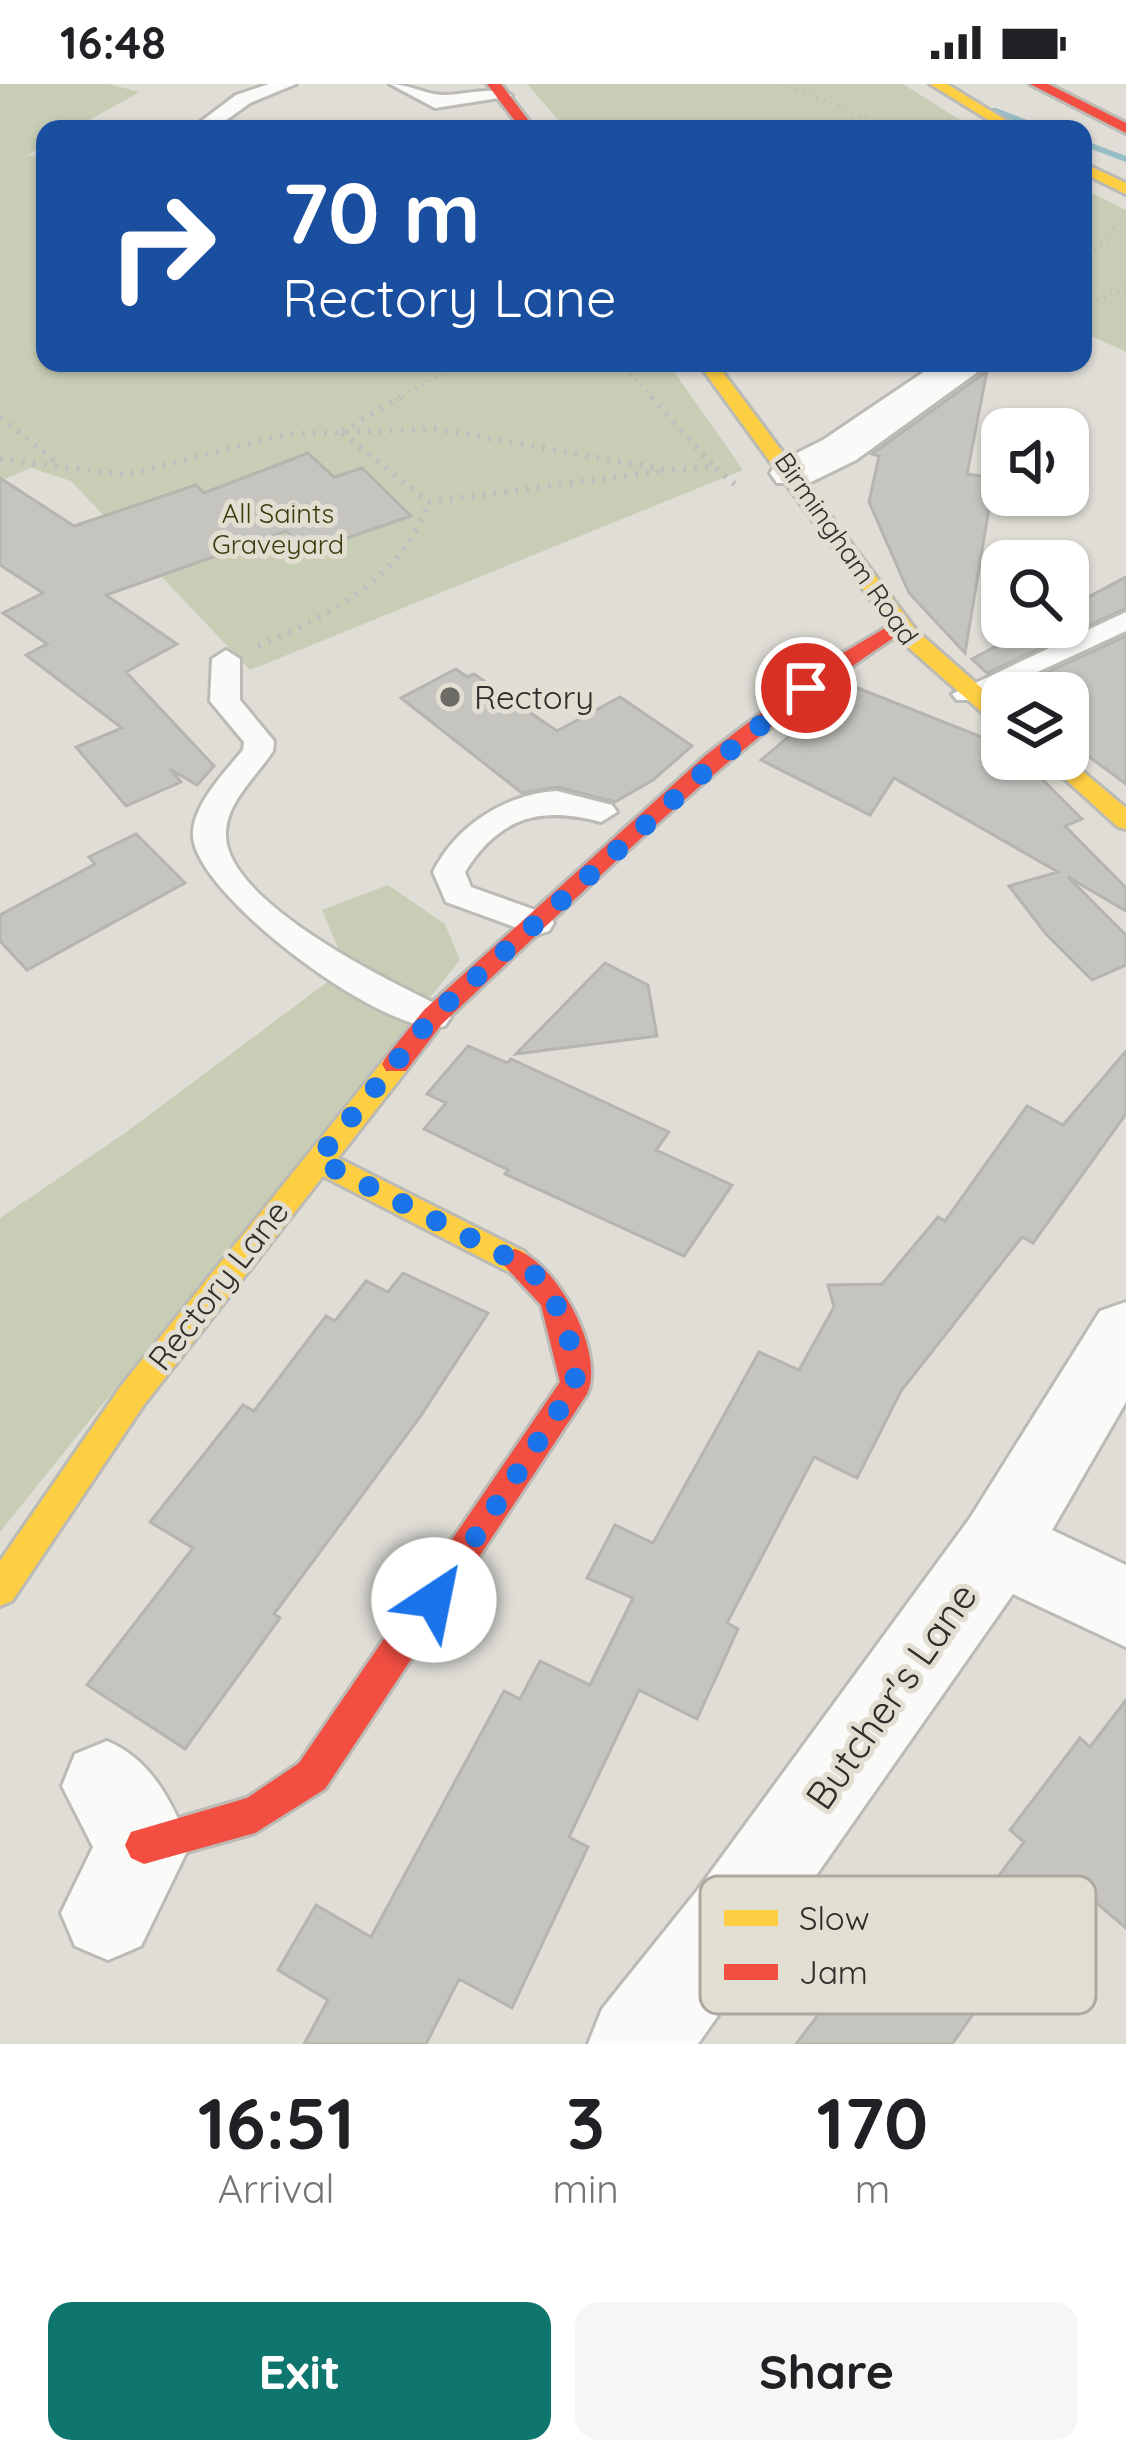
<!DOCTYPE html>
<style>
:root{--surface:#fff;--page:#f6f6f6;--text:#202124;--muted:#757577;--accent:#0f766e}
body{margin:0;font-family:Quicksand,sans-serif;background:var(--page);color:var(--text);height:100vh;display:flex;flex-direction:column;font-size:45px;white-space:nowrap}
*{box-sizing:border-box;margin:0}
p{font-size:39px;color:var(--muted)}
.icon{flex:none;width:66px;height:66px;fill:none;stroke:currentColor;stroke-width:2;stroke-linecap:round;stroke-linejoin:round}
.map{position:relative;height:1960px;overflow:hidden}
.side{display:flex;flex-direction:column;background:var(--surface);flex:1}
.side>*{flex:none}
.guide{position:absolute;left:36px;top:36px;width:1056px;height:252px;border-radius:24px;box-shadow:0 3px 9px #0004;background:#1a4fa0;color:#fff;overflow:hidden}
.fabs{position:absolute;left:981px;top:324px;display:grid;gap:24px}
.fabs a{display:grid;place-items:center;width:108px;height:108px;border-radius:24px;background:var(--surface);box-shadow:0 3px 9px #0004;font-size:60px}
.pin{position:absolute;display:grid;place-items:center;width:102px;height:102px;color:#fff;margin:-51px;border:6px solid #fff;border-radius:50%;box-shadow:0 3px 12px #0007}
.me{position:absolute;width:132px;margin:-66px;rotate:34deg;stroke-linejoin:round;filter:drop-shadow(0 0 9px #0008)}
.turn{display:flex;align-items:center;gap:42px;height:252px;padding:0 48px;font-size:54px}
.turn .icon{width:156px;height:156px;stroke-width:2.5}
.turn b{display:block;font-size:84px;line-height:102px}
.eta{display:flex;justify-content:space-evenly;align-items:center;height:204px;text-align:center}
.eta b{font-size:72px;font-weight:700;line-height:84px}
.cta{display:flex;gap:24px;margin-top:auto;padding:24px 48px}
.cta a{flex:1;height:138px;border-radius:24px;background:var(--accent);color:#fff;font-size:48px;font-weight:700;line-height:138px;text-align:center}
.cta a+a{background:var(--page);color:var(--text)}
.status{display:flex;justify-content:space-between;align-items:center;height:84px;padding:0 60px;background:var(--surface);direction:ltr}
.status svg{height:33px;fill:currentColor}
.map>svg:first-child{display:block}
.green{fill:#c8ceb6}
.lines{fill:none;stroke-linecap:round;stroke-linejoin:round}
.stream{fill:#97bec6;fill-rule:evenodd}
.building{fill:#c5c4bf;stroke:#b6b4af;stroke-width:3}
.lane-casing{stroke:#bcbab5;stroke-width:6}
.street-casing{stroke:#bcbab5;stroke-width:6}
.slow-casing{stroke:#bcbab5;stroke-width:6}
.jam-casing{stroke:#bcbab5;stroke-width:6}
.path-far1{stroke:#c0bebc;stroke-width:4.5;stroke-dasharray:1.5 6;stroke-linecap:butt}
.path{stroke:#c0bebc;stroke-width:6;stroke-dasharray:3 8;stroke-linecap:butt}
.lane{fill:#fafaf9;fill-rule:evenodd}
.street{fill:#fafaf9;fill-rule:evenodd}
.slow{fill:#ffcf43;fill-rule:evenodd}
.jam{fill:#f24e42;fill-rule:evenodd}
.route{stroke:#1a73e8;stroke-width:21;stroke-dasharray:0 37.8}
.poi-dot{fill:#6d6b66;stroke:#e3ded2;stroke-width:4.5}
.labels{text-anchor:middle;stroke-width:10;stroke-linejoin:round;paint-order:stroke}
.far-park-label{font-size:27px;fill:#34400d;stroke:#e3ded2}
.far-street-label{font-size:27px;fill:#302e2a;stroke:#e3ded2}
.poi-label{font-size:33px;fill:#302e2a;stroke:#e3ded2;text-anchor:start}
.street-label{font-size:33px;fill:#302e2a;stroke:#e3ded2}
.near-street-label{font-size:39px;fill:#302e2a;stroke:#e3ded2}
.key{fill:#e3ded2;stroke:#ada9a0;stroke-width:3}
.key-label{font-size:33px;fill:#302e2a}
</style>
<div class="status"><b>16:48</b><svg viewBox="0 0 49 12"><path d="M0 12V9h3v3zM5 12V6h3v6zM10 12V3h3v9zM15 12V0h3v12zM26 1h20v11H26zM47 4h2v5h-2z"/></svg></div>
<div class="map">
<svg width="1126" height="1960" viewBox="0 0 1126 1960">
<rect width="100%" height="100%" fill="#dfddd6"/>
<path class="green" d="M0 0H108L140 8 73 45H45V61L27 71 45 75V279H668L743 386 250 586 71 397 31 384 0 397Z
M527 0H903L974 45H566Z
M1083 105 1126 126V268L1083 248Z
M388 801 445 840 460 876 0 1448V1134L125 1049 326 899 342 874 322 826Z"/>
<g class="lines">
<path class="stream" d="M990 24H996L1050 45H1036L990 28Z
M1083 56 1126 72V78L1083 62Z"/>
</g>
<path class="building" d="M987 287 967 390 994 394 965 569 909 509 869 418 879 372 872 370Z
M308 369 334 393 362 384 411 432 307 468 286 447 106 511 177 560 126 588 214 682 197 701 170 685 181 698 126 722 76 663 122 644 26 571 47 560 3 529 43 509 0 481V394L74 442 196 401 204 409Z
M1126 493V524L987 589 972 575 1032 543H1068V524Z
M1126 552V700L1068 657V609L1007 607Z
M456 585 467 593 474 590 557 647 620 613 692 662 653 696 615 718 558 703 522 709 401 614Z
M850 601 1002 661V675H1022L1082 735 1065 742 1126 804V827L1068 793 1126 851V881L1092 896 1046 850 1009 802 1058 788 894 694 870 731 761 676Z
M136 750 185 799 27 886 0 857V831L95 780 89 773Z
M605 879 648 901 657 952 516 970Z
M468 962 507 979 511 975 669 1048 656 1066 732 1101 684 1172 505 1090 508 1086 424 1045 446 1019 427 1010Z
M1126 967V1030L1033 1159 1022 1153 901 1307 857 1394 814 1373 727 1539 738 1545 697 1635 639 1606 569 1753 588 1763 512 1924 459 1895 426 1960H304L328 1916 278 1886 316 1821 371 1853 504 1607 520 1615 540 1577 590 1601 633 1514 587 1494 615 1441 653 1459 759 1268 799 1286 834 1223 828 1201 882 1200 938 1133 945 1137 1027 1022 1063 1041Z
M403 1189 488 1229 420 1333 274 1530 280 1534 185 1665 87 1601 193 1464 150 1438 243 1321 254 1327 326 1232 335 1237 366 1197 388 1208Z
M1126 1616V1844L1087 1811 1007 1927 988 1909 952 1960H796L846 1894 870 1916 924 1844 946 1863 1024 1758 1010 1746 1080 1654 1090 1663Z"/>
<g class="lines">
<g class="lane-casing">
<path id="lane" d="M269 0H296L250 19 214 45H191L236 11Z
M390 0C410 0 427 12 446 11 466 11 496 1 512 12L435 24Z
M1126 528V547L977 616H957L952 610Z
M226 566 240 575V616L274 657 273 667C257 692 228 716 226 747 220 816 392 899 445 924L451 933 445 942C393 958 196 813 193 752 192 721 225 688 243 666L244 658 210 617 212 575Z
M557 707 612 721 617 728 601 738C541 722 500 732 465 788L471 803 549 831 554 839 549 847 537 851 446 818 433 788C456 742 505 710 557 707Z"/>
</g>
<g class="street-casing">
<path id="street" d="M937 279H990L856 376 809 399H777L770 389 777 379 823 356Z
M1126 1218V1318L1052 1446 1126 1481V1563L1013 1510 698 1960H588L602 1925 696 1808 970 1434 1100 1227Z
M107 1657C152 1676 171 1717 190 1761L141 1862 108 1876 75 1862 61 1829 93 1763 62 1702 75 1670Z"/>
</g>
<g class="slow-casing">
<path id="slow" d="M930 0H947L1020 45H1003Z
M1083 79 1126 99V110L1083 89Z
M698 279H716L916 546 1002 622V641L994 639 900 556Z
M1043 675H1068L1126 724V745L1118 743Z
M396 970 410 980 406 987 338 1074 525 1168 530 1177 525 1186 515 1189 505 1186 323 1092 143 1322 12 1517 0 1522V1477L121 1302 386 973Z"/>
</g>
<g class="jam-casing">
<path id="jam" d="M487 0H501L535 45H521Z
M1030 0H1048L1126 39V49Z
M897 537 908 543 904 547C733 658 591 801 442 940L406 987H386L382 980 386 973 424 926 706 671 826 579Z
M515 1165C557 1179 606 1269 587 1310L325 1705 255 1749 144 1780 131 1774 125 1761 131 1748 247 1714 299 1679 560 1298 541 1221 500 1177 505 1168Z"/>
</g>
<path class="path-far1" d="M782 0 895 45
M1083 175 1112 153 1113 142
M1083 222 1126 204
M620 279 654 316
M396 316 462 279"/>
<path class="path" d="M651 313 714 383
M0 333 55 377
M342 347 401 313
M342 349 429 418 661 387
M0 375 127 391 287 350 436 345 668 386 714 383 737 402
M258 562C329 532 402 495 429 418"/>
<use href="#lane" class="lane"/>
<use href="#street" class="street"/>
<use href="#slow" class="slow"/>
<use href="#jam" class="jam"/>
</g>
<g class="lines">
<path class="route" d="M434 1516 576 1300 566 1236 531 1185 317 1076 433 932 712 681 806 604"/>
</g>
<circle class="poi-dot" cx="450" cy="613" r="12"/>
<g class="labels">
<g class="far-park-label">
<text x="278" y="439">All Saints<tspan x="278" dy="31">Graveyard</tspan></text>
</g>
<g class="far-street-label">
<text transform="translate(846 465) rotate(55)" y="9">Birmingham Road</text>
</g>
<g class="poi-label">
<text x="474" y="625">Rectory</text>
</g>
<g class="street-label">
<text transform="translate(218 1201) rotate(-52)" y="12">Rectory Lane</text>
</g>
<g class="near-street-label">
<text transform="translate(891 1612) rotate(-55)" y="14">Butcher's Lane</text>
</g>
</g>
<rect x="700" y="1792" width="396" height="138" rx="18" class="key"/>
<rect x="724" y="1826" width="54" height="16" fill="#ffcf43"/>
<rect x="724" y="1880" width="54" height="16" fill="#f24e42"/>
<g class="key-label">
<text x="799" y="1846">Slow</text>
<text x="799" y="1900">Jam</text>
</g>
</svg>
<div class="fabs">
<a><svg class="icon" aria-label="sound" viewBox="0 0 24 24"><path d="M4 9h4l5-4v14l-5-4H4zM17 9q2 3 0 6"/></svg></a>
<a><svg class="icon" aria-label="search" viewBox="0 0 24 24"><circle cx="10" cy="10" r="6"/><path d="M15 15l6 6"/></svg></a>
<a><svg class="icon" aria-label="layers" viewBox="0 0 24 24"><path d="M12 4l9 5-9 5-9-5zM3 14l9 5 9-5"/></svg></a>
</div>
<div class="pin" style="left:806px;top:604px;background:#d93025"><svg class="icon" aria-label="arrive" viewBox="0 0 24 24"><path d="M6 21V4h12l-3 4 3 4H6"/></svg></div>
<svg class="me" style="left:434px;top:1516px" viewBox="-20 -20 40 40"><circle r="19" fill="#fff"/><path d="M0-13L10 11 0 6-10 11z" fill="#1a73e8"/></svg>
<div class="guide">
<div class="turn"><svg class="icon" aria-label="right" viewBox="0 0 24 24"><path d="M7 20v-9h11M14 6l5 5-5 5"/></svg><div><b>70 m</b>Rectory Lane</div></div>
</div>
</div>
<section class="side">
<div class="eta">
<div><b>16:51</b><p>Arrival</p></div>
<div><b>3</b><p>min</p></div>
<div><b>170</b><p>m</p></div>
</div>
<div class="cta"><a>Exit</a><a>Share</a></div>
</section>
